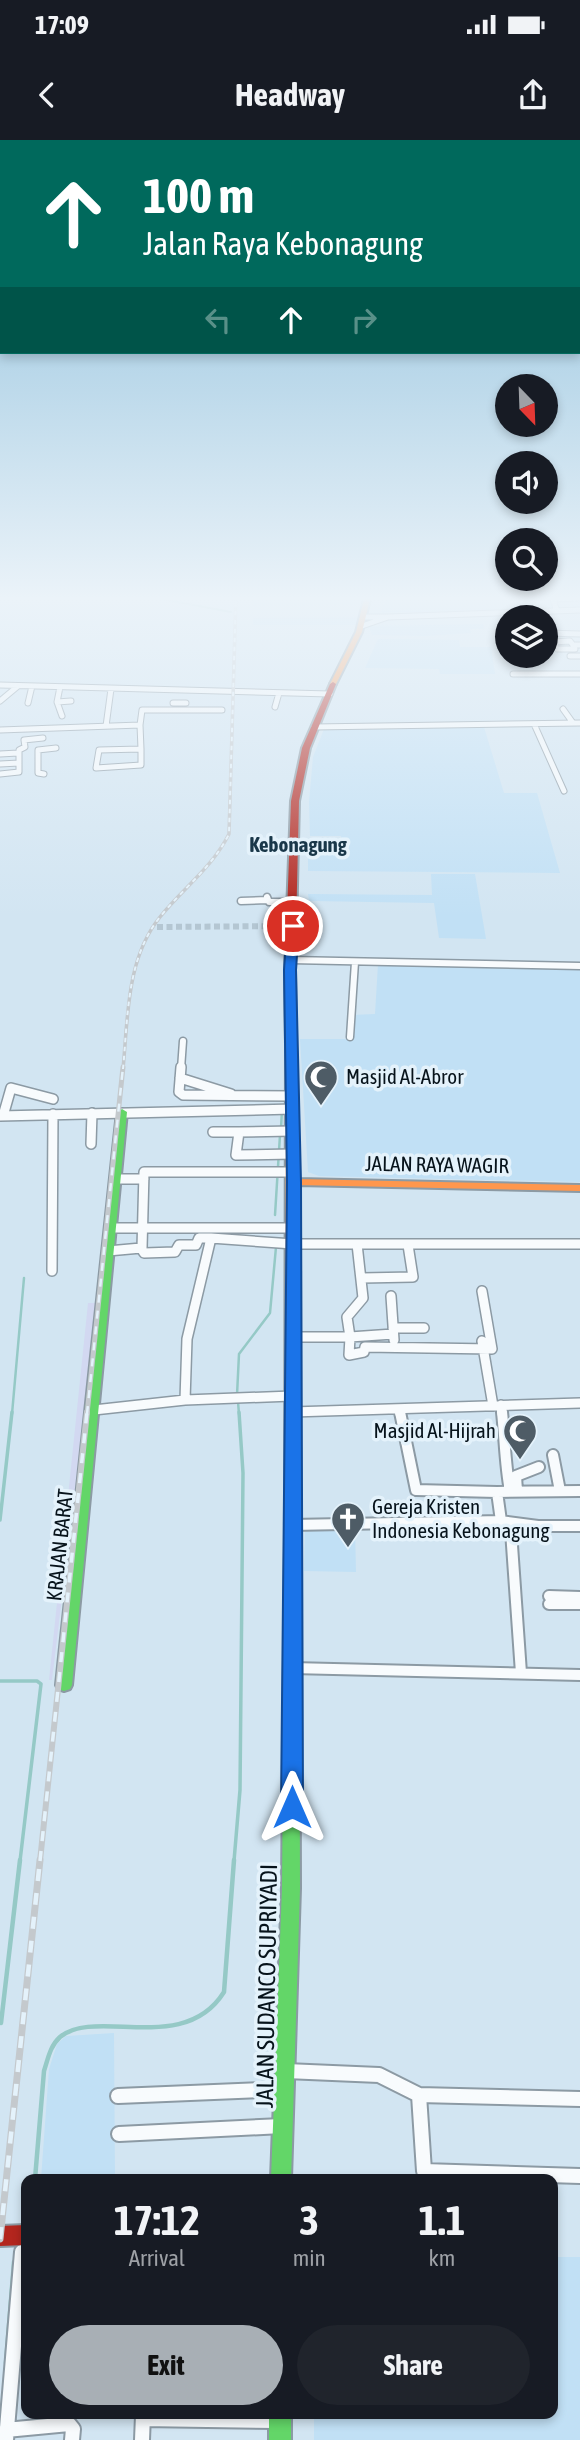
<!DOCTYPE html>
<style>
:root{--surface:#171b24;--page:#20242c;--text:#f1f3f6;--muted:#9ea1a6;--accent:#a8afb5}
body{margin:0;font-family:"Asap Condensed",sans-serif;background:var(--page);color:var(--text);height:100vh;display:flex;flex-direction:column;font-size:26px;white-space:nowrap}
*{box-sizing:border-box;margin:0}
p{font-size:23px;color:var(--muted)}
.icon{flex:none;width:38px;height:38px;fill:none;stroke:currentColor;stroke-width:2;stroke-linecap:round;stroke-linejoin:round}
.map{position:relative;flex:1;overflow:hidden}
.panel{position:absolute;left:21px;top:2034px;width:537px;height:245px;display:flex;flex-direction:column;background:var(--surface);border-radius:14px;box-shadow:0 4px 10px #0003}
.panel>*{flex:none}
.banner{position:absolute;left:0px;top:0px;width:581px;height:214px;box-shadow:0 4px 10px #0003;background:#00695c;color:#fff;overflow:hidden}
.needle{width:46px;rotate:157deg}
.controls{position:absolute;left:495px;top:234px;display:grid;gap:14px}
.controls a{display:grid;place-items:center;width:63px;height:63px;border-radius:50%;background:var(--surface);box-shadow:0 4px 10px #0003;font-size:35px}
.pin{position:absolute;display:grid;place-items:center;width:60px;height:60px;color:#fff;margin:-30px;border:4px solid #fff;border-radius:50%;box-shadow:0 2px 7px #0007}
.me{position:absolute;width:77px;margin:-38px;rotate:0deg;stroke-linejoin:round;filter:drop-shadow(0 0 5px #0008)}
.turn{display:flex;align-items:center;gap:24px;height:147px;padding:0 28px;font-size:32px}
.turn .icon{width:91px;height:91px;stroke-width:2.5}
.turn b{display:block;font-size:49px;line-height:60px}
.lanes{display:flex;align-items:center;height:66px;padding:0 28px;background:#0003;justify-content:center;gap:35px;direction:ltr}
.lanes .off{opacity:.35}
.eta{display:flex;justify-content:space-evenly;align-items:center;height:119px;text-align:center}
.eta b{font-size:42px;font-weight:700;line-height:49px}
.cta{display:flex;gap:14px;margin-top:auto;padding:14px 28px}
.cta a{flex:1;height:80px;border-radius:42px;background:var(--accent);color:#111;font-size:28px;font-weight:700;line-height:80px;text-align:center}
.cta a+a{background:var(--page);color:var(--text)}
.status{display:flex;justify-content:space-between;align-items:center;height:49px;padding:0 35px;background:var(--surface);direction:ltr}
.status svg{height:19px;fill:currentColor}
header{display:flex;justify-content:space-between;align-items:center;height:91px;padding:0 28px;background:var(--surface);font-size:32px;font-weight:700}
.map>svg:first-child{display:block}
.built{fill:#c1e0f5}
.green{fill:#d2d8f1}
.lines{fill:none;stroke-linecap:round;stroke-linejoin:round}
.stream-far3{stroke:#95c9c6;stroke-width:2}
.stream-far2{stroke:#95c9c6;stroke-width:2.5}
.stream-far1{stroke:#95c9c6;stroke-width:3.5}
.stream{stroke:#95c9c6;stroke-width:4.5}
.street-tunnel{stroke:#b4c6d2;stroke-width:6;stroke-dasharray:6 3.5;stroke-linecap:butt}
.street-far4-casing{stroke:#8c9aa4;stroke-width:7}
.street-far3-casing{stroke:#8c9aa4;stroke-width:9}
.street-far2-casing{stroke:#8c9aa4;stroke-width:12}
.street-far1-casing{stroke:#8c9aa4;stroke-width:14}
.street-casing{stroke:#8c9aa4;stroke-width:18}
.fast-casing{stroke:#8c9aa4;stroke-width:4}
.slow-casing{stroke:#8c9aa4;stroke-width:4}
.jam-casing{stroke:#8c9aa4;stroke-width:4}
.street-far4{stroke:#f8fbfd;stroke-width:5}
.street-far3{stroke:#f8fbfd;stroke-width:6}
.street-far2{stroke:#f8fbfd;stroke-width:9}
.street-far1{stroke:#f8fbfd;stroke-width:10}
.street{stroke:#f8fbfd;stroke-width:14}
.fast{fill:#63d668;fill-rule:evenodd}
.slow{fill:#ff974d;fill-rule:evenodd}
.jam{fill:#b3261e;fill-rule:evenodd}
.rail-far3-casing{stroke:#c4c9cd;stroke-width:3.5}
.rail-far2-casing{stroke:#c4c9cd;stroke-width:5}
.rail-far1-casing{stroke:#c4c9cd;stroke-width:6}
.rail-casing{stroke:#c4c9cd;stroke-width:7}
.rail-far3{stroke:#e4f2fb;stroke-width:2;stroke-dasharray:4.5;stroke-linecap:butt}
.rail-far2{stroke:#e4f2fb;stroke-width:2.5;stroke-dasharray:8;stroke-linecap:butt}
.rail-far1{stroke:#e4f2fb;stroke-width:3.5;stroke-dasharray:10;stroke-linecap:butt}
.rail{stroke:#e4f2fb;stroke-width:4.5;stroke-dasharray:12;stroke-linecap:butt}
.route{fill:#1a73e8;stroke:#114b97;stroke-width:2}
.labels{text-anchor:middle;stroke-width:7;stroke-linejoin:round;paint-order:stroke}
.far-quarter-label{font-size:21px;font-weight:bold;fill:#193749;stroke:#e4f2fb}
.poi-label{font-size:21px;fill:#07131b;stroke:#e4f2fb;text-anchor:start}
.street-label{font-size:21px;fill:#07131b;stroke:#e4f2fb}
.near-street-label{font-size:24px;fill:#07131b;stroke:#e4f2fb}
</style>
<div class="status"><b>17:09</b><svg viewBox="0 0 49 12"><path d="M0 12V9h3v3zM5 12V6h3v6zM10 12V3h3v9zM15 12V0h3v12zM26 1h20v11H26zM47 4h2v5h-2z"/></svg></div>
<header><svg class="icon" aria-label="back" viewBox="0 0 24 24"><path d="M15 5l-7 7 7 7"/></svg>Headway<svg class="icon" aria-label="share" viewBox="0 0 24 24"><path d="M12 15V3M7 8l5-5 5 5M5 13v7h14v-7"/></svg></header>
<div class="map">
<svg width="580" height="2300" viewBox="0 0 580 2300">
<rect width="100%" height="100%" fill="#d2e5f2"/>
<path class="built" d="M389 455H553L552 468 380 473Z
M366 459V465L253 466 252 460Z
M362 477 361 485H253V478Z
M483 484 484 489H470L471 493 426 496 372 495 369 486Z
M378 499 459 500 460 507H491L495 534H440L439 529 365 528Z
M484 587 504 653H537L560 733 308 731V711L342 710 341 696H310L309 662 313 617 324 589Z
M431 734H475L486 799 439 798 434 763 309 761 308 754 432 755Z
M378 824 580 828V1042L319 1036 308 1032 300 899H351L352 875 375 874Z
M305 1388H355L356 1432 304 1431Z
M114 1893 115 2039H41L49 1929 57 1904 66 1896Z
M553 2117H580V2300H314V2273H553Z"/>
<path class="green" d="M88 1163H95L81 1301 52 1540H49Z"/>
<g class="lines">
<path class="stream-far3" d="M140 455 231 472"/>
<path class="stream-far2" d="M281 988 282 970
M275 1075 280 995
M237 1255 239 1214 270 1173 276 1107
M238 1262 239 1274
M12 1274 24 1138"/>
<path class="stream-far1" d="M0 1380 12 1272
M0 1541H37L41 1544 20 1721
M234 1721 240 1650 243 1333 239 1272"/>
<path class="stream" d="M1 1883 20 1720
M35 2039 44 1931C48 1919 50 1906 60 1897 96 1867 184 1916 224 1852L234 1720
M24 2085 26 2076
M6 2223 14 2122"/>
<path class="street-tunnel" d="M157 787 293 786"/>
<g class="street-far4-casing">
<path id="street-far4" d="M557 471 553 459 580 458
M364 477H387
M362 486 388 477 580 470
M546 493 580 494
M575 509H557L552 502 570 501 573 505H580
M570 516H580
M513 534H580
M0 545 330 554
M60 547 57 562 62 576
M0 561 18 546
M57 562 71 561
M28 563 32 546
M173 563H186
M275 567 279 553
M563 569 573 583
M534 584 564 651
M140 585 141 609
M106 586 111 549
M314 587 580 583
M0 590 140 585 142 570H222
M141 609V625L96 628 99 610Z
M0 614 18 613
M0 624 19 623
M0 634 19 632V610L25 607 24 600 43 598
M44 634 38 633V610L56 608"/>
</g>
<g class="street-far3-casing">
<path id="street-far3" d="M267 757 269 762H293
M241 761 267 760
M291 820 580 826
M350 897 355 822
M181 929 183 901"/>
</g>
<g class="street-far2-casing">
<path id="street-far2" d="M181 927 179 952 183 955 292 956
M180 938 231 954
M0 976 293 969
M3 976 11 948 53 959
M292 991 239 992 236 1015 293 1014
M213 992H239
M91 1004 92 973
M115 1039H144
M111 1088H293
M142 1108 144 1032H293
M108 1111 141 1108 144 1113 175 1112 179 1105H196L199 1098H211
M52 1131 53 974
M362 1138 413 1137 408 1105
M391 1156 394 1200
M393 1188H424
M393 1194 350 1197 349 1215 364 1212 365 1207 492 1209 482 1151
M293 1197H350L347 1177 363 1158 357 1104
M482 1201 493 1266
M185 1260 187 1199 211 1098 293 1104H580
M501 1265 502 1274
M399 1269 400 1274
M94 1270 185 1260 292 1256
M292 1272 580 1263"/>
</g>
<g class="street-far1-casing">
<path id="street-far1" d="M400 1272 416 1350 497 1352
M502 1272C505 1300 505 1324 510 1351
M553 1315 560 1351
M517 1351 516 1336 539 1327
M292 1385 501 1381 538 1386H580
M549 1456 580 1457
M549 1464H580
M292 1528 580 1535
M521 1533 511 1391 501 1381 497 1352 580 1351"/>
</g>
<g class="street-casing">
<path id="street" d="M286 1931 379 1935 419 1955 580 1959
M419 1955 424 2031 580 2036
M118 1956 284 1949
M119 1994 282 1986
M143 2279 278 2281
M6 2290 69 2284 73 2289 72 2300
M6 2300 22 2112 26 2111
M142 2300 143 2275"/>
</g>
<g class="fast-casing">
<path id="fast" d="M122 969 127 972 72 1545 70 1549 64 1551 58 1549 56 1545 117 972Z
M292 1403 297 1404 299 1408 300 1748 291 2039H271L282 1748 285 1408 287 1404Z
M269 2273H291V2300H269Z"/>
</g>
<g class="slow-casing">
<path id="slow" d="M365 455H371L362 492 336 544 331 545 330 544 356 492Z
M291 902 296 905 297 1039 580 1045V1051L297 1045 299 1408 297 1412 292 1413 287 1412 285 1408 286 905Z"/>
</g>
<g class="jam-casing">
<path id="jam" d="M333 542 336 544 310 608 299 661 295 830 296 905 291 908 286 905 285 830 291 661 302 608 330 544Z
M26 2085V2105L0 2106V2086Z"/>
</g>
<use href="#street-far4" class="street-far4"/>
<use href="#street-far3" class="street-far3"/>
<use href="#street-far2" class="street-far2"/>
<use href="#street-far1" class="street-far1"/>
<use href="#street" class="street"/>
<use href="#fast" class="fast"/>
<use href="#slow" class="slow"/>
<use href="#jam" class="jam"/>
<g class="rail-far3-casing">
<path id="rail-far3" d="M123 929C128 878 126 819 160 777 183 748 212 728 229 694L236 455"/>
</g>
<g class="rail-far2-casing">
<path id="rail-far2" d="M87 1274 123 927"/>
</g>
<g class="rail-far1-casing">
<path id="rail-far1" d="M40 1721 87 1272"/>
</g>
<g class="rail-casing">
<path id="rail" d="M0 2099 40 1720"/>
</g>
<use href="#rail-far3" class="rail-far3"/>
<use href="#rail-far2" class="rail-far2"/>
<use href="#rail-far1" class="rail-far1"/>
<use href="#rail" class="rail"/>
</g>
<linearGradient id="sky" x2="0" y2="1"><stop stop-color="#87bcda"/><stop offset="0.59" stop-color="#ebf3f9"/><stop offset="1" stop-color="#ebf3f9" stop-opacity="0"/></linearGradient>
<rect width="580" height="777" fill="url(#sky)"/>
<path class="route" d="M293 782 299 786 296 830 301 1042 303 1667 299 1673 292 1676 284 1673 281 1667 287 1042 284 830 287 786Z"/>
<defs>
<g id="mosque-pin" transform="scale(1.75)"><path d="M0 17L-7.5 6A9.5 9.5 0 1 1 7.5 6Z" fill="#4e5c66" stroke="#e4f2fb"/><path d="M3.5-4.9A6 6 0 1 0 3.5 4.9A5 5 0 1 1 3.5-4.9Z" fill="#fff"/></g>
<g id="church-pin" transform="scale(1.75)"><path d="M0 17L-7.5 6A9.5 9.5 0 1 1 7.5 6Z" fill="#4e5c66" stroke="#e4f2fb"/><path d="M-1.2-6h2.4v3.5h3.3v2.4h-3.3V6h-2.4V-.1h-3.3v-2.4h3.3Z" fill="#fff"/></g>
</defs>
<g fill-rule="evenodd">
<use href="#mosque-pin" x="321" y="937"/>
<use href="#mosque-pin" x="520" y="1291"/>
<use href="#church-pin" x="348" y="1379"/>
</g>
<g class="labels">
<g class="far-quarter-label">
<text x="298" y="712">Kebonagung</text>
</g>
<g class="poi-label">
<text x="346" y="944">Masjid Al-Abror</text>
<text x="496" y="1298" text-anchor="end">Masjid Al-Hijrah</text>
<text x="372" y="1374">Gereja Kristen<tspan x="372" dy="24">Indonesia Kebonagung</tspan></text>
</g>
<g class="street-label">
<text transform="translate(437 1025) rotate(1)" y="7">JALAN RAYA WAGIR</text>
<text transform="translate(60 1405) rotate(-84)" y="7">KRAJAN BARAT</text>
</g>
<g class="near-street-label">
<text transform="translate(267 1846) rotate(-89)" y="8">JALAN SUDANCO SUPRIYADI</text>
</g>
</g>
</svg>
<div class="controls">
<a><svg class="needle" viewBox="-14 -14 28 28"><path d="M0-13l5 13h-10z" fill="#e53935"/><path d="M0 13l5-13h-10z" fill="#9ea1a6"/></svg></a>
<a><svg class="icon" aria-label="sound" viewBox="0 0 24 24"><path d="M4 9h4l5-4v14l-5-4H4zM17 9q2 3 0 6"/></svg></a>
<a><svg class="icon" aria-label="search" viewBox="0 0 24 24"><circle cx="10" cy="10" r="6"/><path d="M15 15l6 6"/></svg></a>
<a><svg class="icon" aria-label="layers" viewBox="0 0 24 24"><path d="M12 4l9 5-9 5-9-5zM3 14l9 5 9-5"/></svg></a>
</div>
<div class="pin" style="left:293px;top:786px;background:#d93025"><svg class="icon" aria-label="arrive" viewBox="0 0 24 24"><path d="M6 21V4h12l-3 4 3 4H6"/></svg></div>
<svg class="me" style="left:292px;top:1667px" viewBox="-20 -20 40 40"><path d="M0-17L14 15 0 8-14 15z" fill="#1a73e8" stroke="#fff" stroke-width="4"/></svg>
<div class="banner">
<div class="turn"><svg class="icon" aria-label="ahead" viewBox="0 0 24 24"><path d="M12 20V5M6 11l6-6 6 6"/></svg><div><b>100 m</b>Jalan Raya Kebonagung</div></div>
<div class="lanes"><svg class="icon off" aria-label="left" viewBox="0 0 24 24"><path d="M17 20v-9H6M10 6l-5 5 5 5"/></svg><svg class="icon" aria-label="ahead" viewBox="0 0 24 24"><path d="M12 20V5M6 11l6-6 6 6"/></svg><svg class="icon off" aria-label="right" viewBox="0 0 24 24"><path d="M7 20v-9h11M14 6l5 5-5 5"/></svg></div>
</div>
<section class="panel">
<div class="eta">
<div><b>17:12</b><p>Arrival</p></div>
<div><b>3</b><p>min</p></div>
<div><b>1.1</b><p>km</p></div>
</div>
<div class="cta"><a>Exit</a><a>Share</a></div>
</section>
</div>
